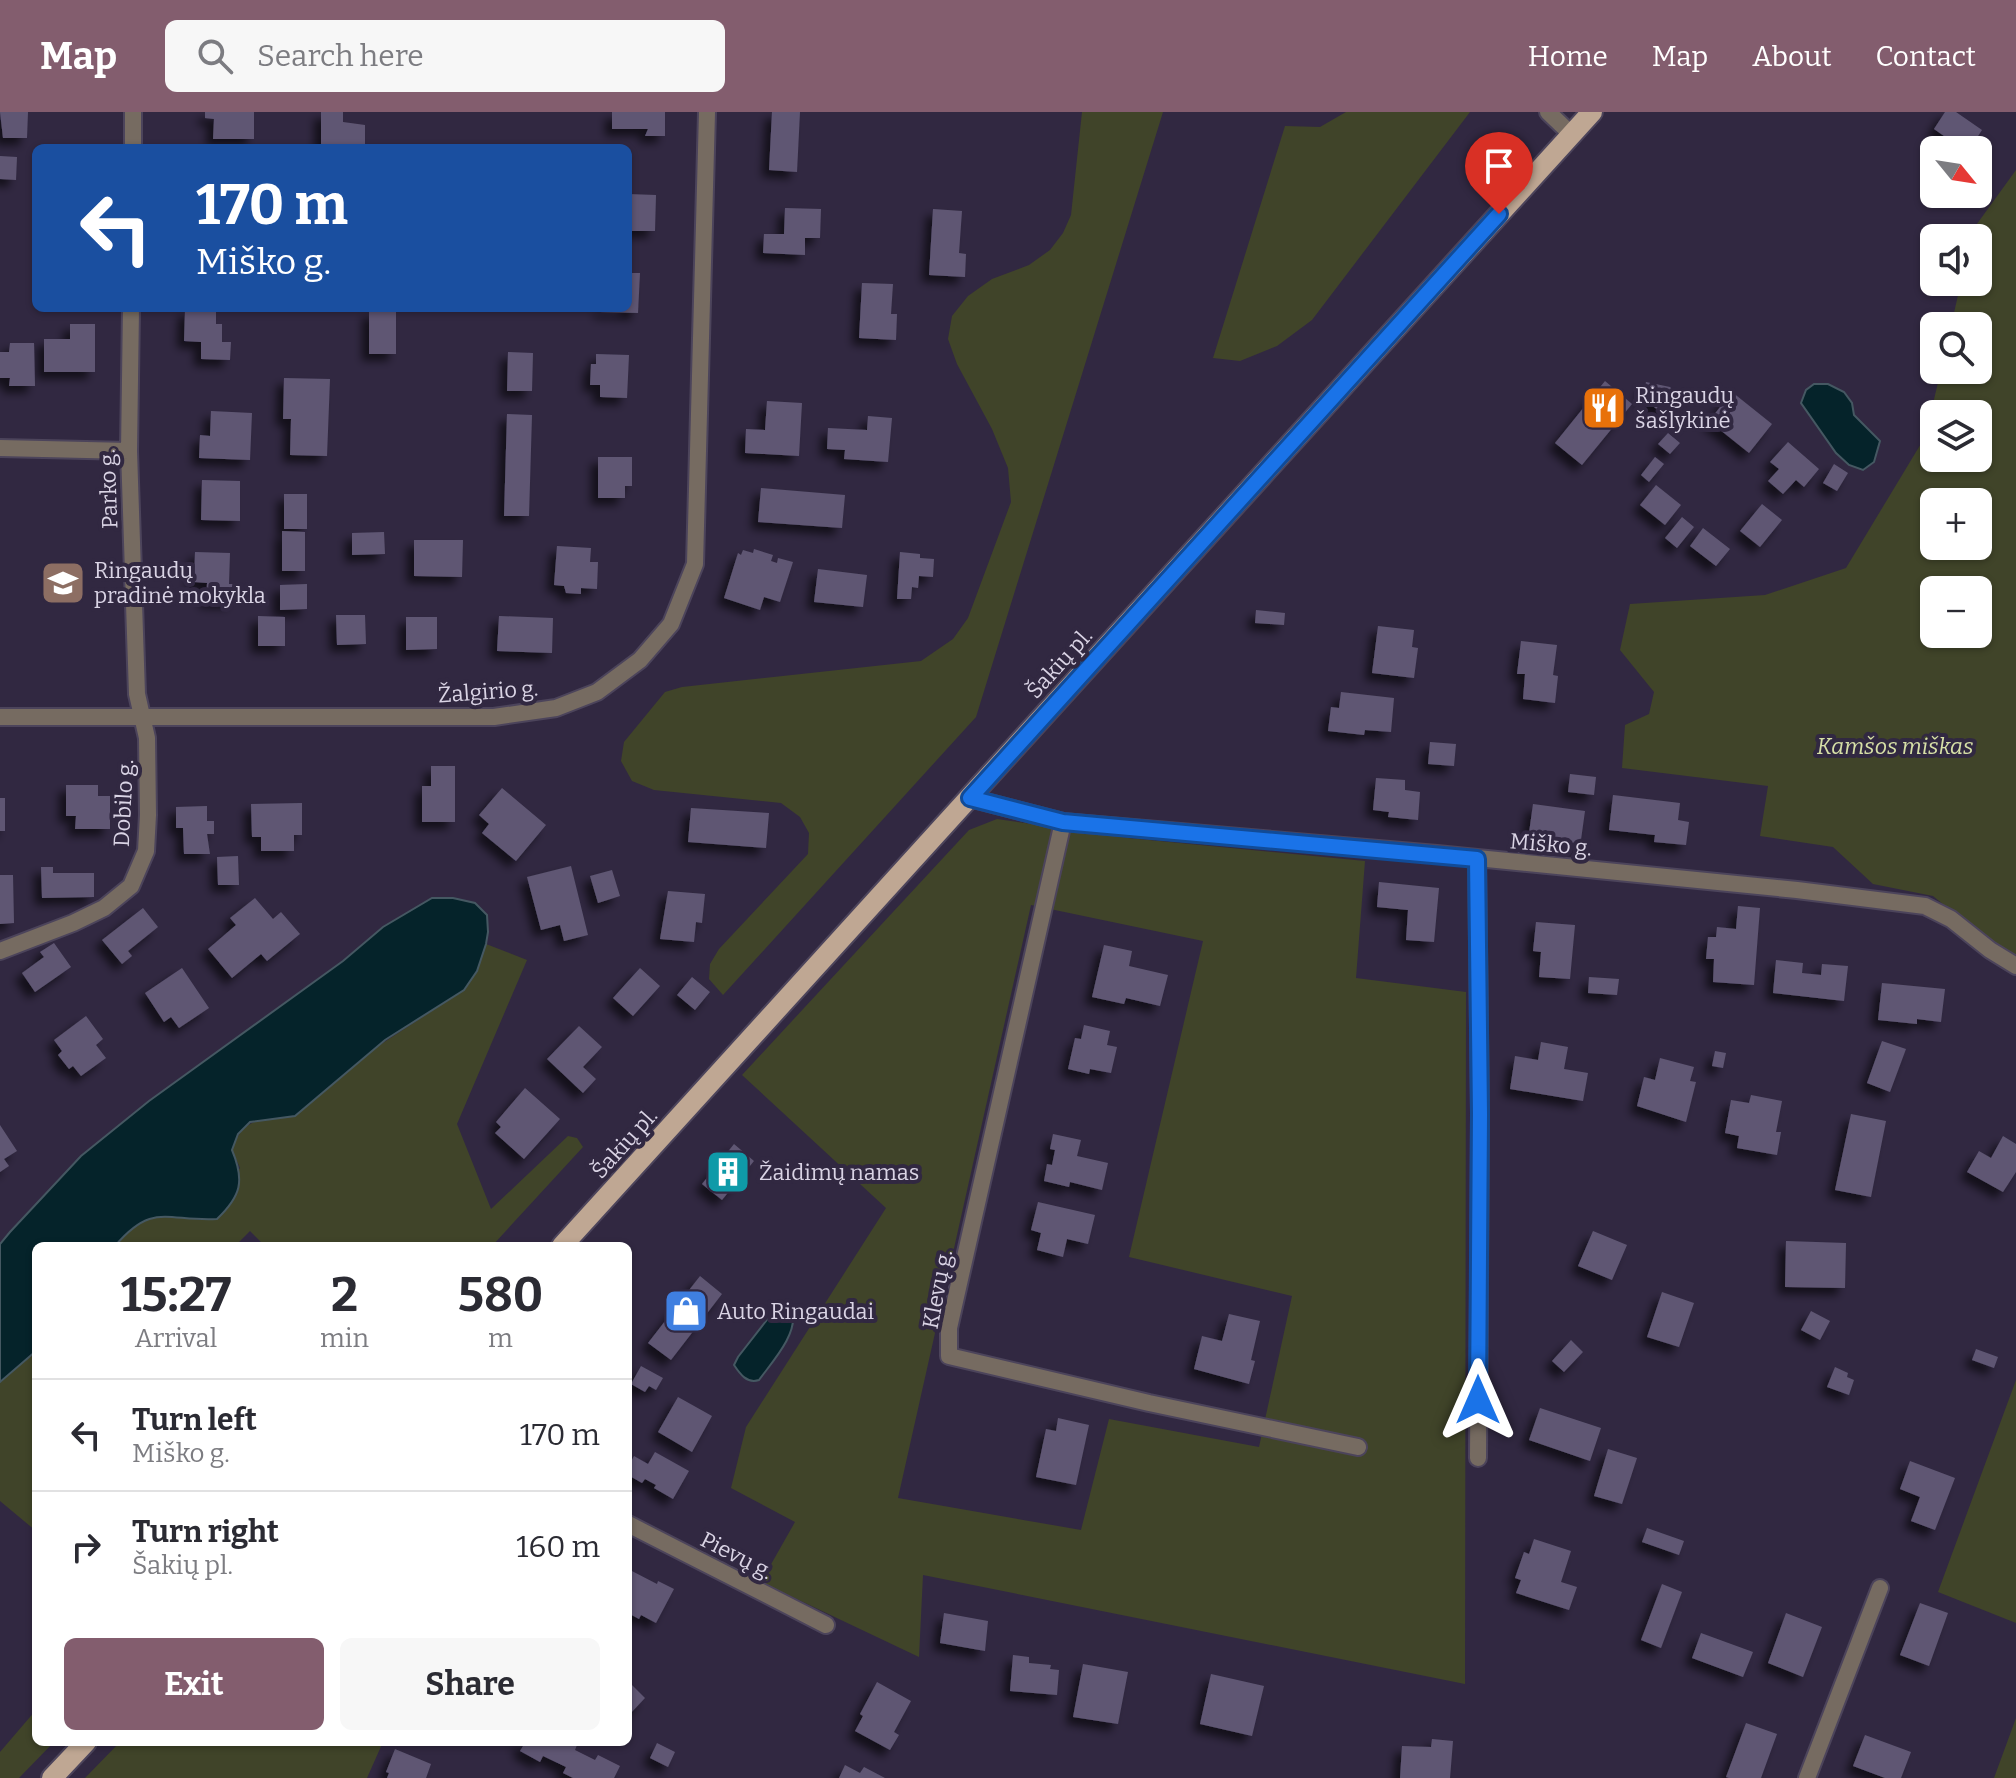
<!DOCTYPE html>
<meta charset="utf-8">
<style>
:root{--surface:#fff;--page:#f7f7f7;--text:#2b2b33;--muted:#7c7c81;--line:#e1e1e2;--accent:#835d6e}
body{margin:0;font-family:Bitter,serif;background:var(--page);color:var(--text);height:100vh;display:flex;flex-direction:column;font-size:30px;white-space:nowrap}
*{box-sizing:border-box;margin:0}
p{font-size:26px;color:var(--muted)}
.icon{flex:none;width:44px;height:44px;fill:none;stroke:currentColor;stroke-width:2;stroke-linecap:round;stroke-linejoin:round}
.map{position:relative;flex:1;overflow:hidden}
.sheet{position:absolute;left:32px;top:1130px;width:600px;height:504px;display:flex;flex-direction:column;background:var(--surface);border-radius:12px;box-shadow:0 2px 6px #0004}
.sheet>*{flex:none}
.hud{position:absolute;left:32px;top:32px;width:600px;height:168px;border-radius:12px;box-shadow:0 2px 6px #0004;background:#1a4fa0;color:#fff;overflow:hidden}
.needle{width:52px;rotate:120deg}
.tools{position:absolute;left:1920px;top:24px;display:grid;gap:16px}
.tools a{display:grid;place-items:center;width:72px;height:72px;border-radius:12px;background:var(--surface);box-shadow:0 2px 6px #0004;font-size:40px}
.pin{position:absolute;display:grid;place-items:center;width:68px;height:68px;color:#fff;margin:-82px -34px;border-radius:50% 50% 50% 0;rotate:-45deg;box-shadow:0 0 8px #0007}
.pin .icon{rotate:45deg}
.me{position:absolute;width:88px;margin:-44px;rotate:0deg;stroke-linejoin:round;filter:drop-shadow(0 0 6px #0008)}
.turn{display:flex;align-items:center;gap:28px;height:168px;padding:0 32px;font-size:36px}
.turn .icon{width:104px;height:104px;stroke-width:2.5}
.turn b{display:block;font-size:56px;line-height:68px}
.eta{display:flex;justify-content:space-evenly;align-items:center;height:136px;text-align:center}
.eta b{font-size:48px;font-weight:700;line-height:56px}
.primary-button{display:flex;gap:16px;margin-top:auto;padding:16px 32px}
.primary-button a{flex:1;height:92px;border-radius:12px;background:var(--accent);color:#fff;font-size:32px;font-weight:700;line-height:92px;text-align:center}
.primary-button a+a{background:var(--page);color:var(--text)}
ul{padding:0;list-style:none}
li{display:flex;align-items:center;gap:24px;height:112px;padding:0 32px;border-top:2px solid var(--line)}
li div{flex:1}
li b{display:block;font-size:30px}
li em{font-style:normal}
header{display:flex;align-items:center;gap:48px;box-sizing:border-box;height:112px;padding:0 40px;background:var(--accent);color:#fff}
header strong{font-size:38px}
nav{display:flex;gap:44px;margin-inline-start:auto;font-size:28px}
.search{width:560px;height:72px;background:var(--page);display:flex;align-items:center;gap:20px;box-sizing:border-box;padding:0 28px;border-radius:12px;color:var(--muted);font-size:30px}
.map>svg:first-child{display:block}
.green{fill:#404429;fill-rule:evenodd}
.water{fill:#05232a;stroke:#455862;stroke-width:2}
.building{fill:#5f5773;filter:url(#shadow)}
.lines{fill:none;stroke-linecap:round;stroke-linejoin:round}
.minor-casing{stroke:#4c445b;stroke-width:20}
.primary-casing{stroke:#4c445b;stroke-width:24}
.minor{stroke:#766b61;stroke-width:16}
.primary{stroke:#bfa793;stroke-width:20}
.route-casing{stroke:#114b97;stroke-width:20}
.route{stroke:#1a73e8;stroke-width:14}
.labels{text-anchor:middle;stroke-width:8;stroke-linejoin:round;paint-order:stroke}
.poi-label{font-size:22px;fill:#dad4e5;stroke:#312841;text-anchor:start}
.street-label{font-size:22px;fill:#dad4e5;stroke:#312841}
.park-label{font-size:22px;font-style:italic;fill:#d7e0a7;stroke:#312841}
</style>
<header>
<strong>Map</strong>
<div class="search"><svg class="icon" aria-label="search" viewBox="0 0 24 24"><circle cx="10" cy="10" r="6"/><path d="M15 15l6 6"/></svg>Search here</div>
<nav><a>Home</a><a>Map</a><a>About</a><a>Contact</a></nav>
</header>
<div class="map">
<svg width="2016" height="1666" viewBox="0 0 2016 1666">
<defs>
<filter id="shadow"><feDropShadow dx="-7" dy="7" stdDeviation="4" flood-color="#0009"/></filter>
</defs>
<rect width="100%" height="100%" fill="#312841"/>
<path class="green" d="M1082 0H1163L976 605 723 883 709 867 710 852 719 837 808 742 809 721 800 705 781 691 654 678 632 669 621 649 624 630 665 580 682 575 921 549 953 527 968 506 1011 390 1008 356 992 317 957 252 948 227 952 204 968 184 992 167 1029 153 1050 138 1063 121 1071 103Z
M1346 0H1470L1312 208 1277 234 1240 249 1213 246 1285 14 1320 15Z
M2016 58V849L2001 840 1933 784 1873 772 1833 735 1760 724 1768 674 1622 656 1625 613 1649 602 1654 580 1620 538 1630 492 1765 483 1846 456 1925 325 1941 258H1978V214H1951L1961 170H1978V126H1971L1974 116ZM1934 302H1978V346H1934ZM1934 390H1978V434H1934ZM1934 478H1978V522H1934Z
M997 707 1128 726 1365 749 1356 866 1466 880 1465 1572 923 1463 919 1545 761 1470 795 1410 731 1376 746 1315 886 1096 742 963 969 718ZM1031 793 1203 829 1129 1145 1292 1184 1259 1335 1109 1307 1081 1418 898 1386Z
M486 832 527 848 457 1012 491 1097 568 1024 577 1026 583 1035 492 1134H265L250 1119 235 1134H115C145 1098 160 1102 203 1108L240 1056 232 1038C239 1017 247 1010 268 1006L464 878 477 859Z
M36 1239V1419L0 1389V1270Z
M2016 1268V1511L1938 1480Z
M36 1598V1630H54L19 1666H0V1640Z
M2016 1606V1666H1994Z
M120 1630H383L367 1666H85Z"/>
<path class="water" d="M1814 272H1828L1844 280 1852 291 1854 303 1880 329 1874 350 1863 358 1849 353 1836 341 1801 291 1806 278Z
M432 786H453L475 791 487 803 488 820 486 832 477 859 464 878 385 928 295 1004 250 1010 238 1022 232 1038C245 1069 241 1084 217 1107 168 1110 153 1089 115 1134H36V1239L0 1270V1132L10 1120 81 1044 149 989 343 849 383 815Z
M784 1196 792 1199C799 1221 772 1250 759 1268 747 1272 740 1262 734 1253L738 1245 773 1200Z"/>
<path class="building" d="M0 0H28L27 26H3Z
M205 0H254V27H213L214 7 205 6Z
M321 0H343V10L365 13V36H321Z
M612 0H665V24H645L648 17H612Z
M772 0H800L797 60 769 58Z
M1945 0H1956L1982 18 1969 38H1964L1934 17Z
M0 44 17 45 16 68 0 67Z
M628 82 656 83 655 119H628Z
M785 96 821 97 820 126H805V143L763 141 764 122H784Z
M933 97 962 99 959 141 966 142 965 165 929 163Z
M628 161H640L638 201 600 200V196H628Z
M862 171 893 172 891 202H897L896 228 859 226Z
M185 198 216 199V212H222V230H231L230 248 201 247V230L184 229Z
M369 199 396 200V242H369Z
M70 212H95V260H44V227H70Z
M10 231H34L35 274H9L10 266H0V240H9Z
M508 240 533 241 532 279H507Z
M596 242 629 243 627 286 600 285V273H590L591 252H596Z
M284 266 330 267 327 344 290 343 291 307H283Z
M1605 269 1632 292 1582 353 1555 331Z
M1646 270 1670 275 1678 283 1662 301 1642 286Z
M1732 280 1772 312 1749 341 1709 309Z
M767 289 802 291 799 344 745 341 746 317 765 318Z
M211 299 252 301 250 348 199 346 200 323 210 324Z
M507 302 532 303 529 404H504Z
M868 304 892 306 888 350 844 347 845 338 827 337 828 316 867 318Z
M1668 321 1680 331 1670 342 1658 332Z
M1788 330 1819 357 1804 375 1796 368 1783 382 1768 369 1779 357 1770 350Z
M598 345H632V374H625V386H598Z
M1655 345 1664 352 1649 370 1641 363Z
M1834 352 1848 361 1837 379 1823 371Z
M202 368 240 369V409L201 408Z
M1656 373 1681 393 1665 413 1640 393Z
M761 376 845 383 842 416 758 410Z
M284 382H307V417H284Z
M1762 392 1782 408 1760 435 1740 419Z
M1682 405 1694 415 1677 436 1665 426Z
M1703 416 1730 437 1716 454 1690 434Z
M282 419 305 420V459H282Z
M384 420 385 442 352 443V421Z
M414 428H463L462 465 414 464Z
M557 434 591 436 590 450H598L597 477 581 476V482L566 481 564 474 554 473Z
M754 437 773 443 771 449 777 451 778 446 793 450 780 490 764 485 760 498 724 486 738 441 741 443 743 438 753 441Z
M195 440 230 441 229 472H234L233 490 206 489 207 471 194 470Z
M900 440 920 442V446L934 447 933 465 919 464 918 476 912 475 911 487H897Z
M818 457 867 463 863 495 814 490Z
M307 472V497L280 498V473Z
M1256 498 1285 501 1284 513 1255 511Z
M336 503H365L366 532 337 533Z
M258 504 285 505V534H258Z
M499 504 553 506 552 541 497 539Z
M406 505H437V537L406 538Z
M1378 514 1414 518 1412 535 1418 536 1414 566 1372 561Z
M1521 529 1557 533 1553 563 1558 564 1555 591 1523 587 1525 562H1517Z
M1341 580 1394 586 1391 620 1365 618 1364 623 1328 619 1331 595 1339 596Z
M1430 630 1456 632 1454 654 1428 652Z
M431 654H455V710H422V674H431Z
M1570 662 1596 665 1594 683 1568 680Z
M1376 666 1405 668V678L1420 680 1418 708 1388 705 1389 700 1373 698Z
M66 673H98V684H110V717H75L76 704H66Z
M502 676 546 713 516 749 482 721 489 712 479 703Z
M1613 683 1680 691 1678 708 1689 710 1686 733 1654 730 1655 723 1609 718Z
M0 686H5V719H0Z
M302 691V723H294V739H261V725H252L251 692Z
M1533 692 1585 699 1580 735 1528 728Z
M207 694V709H214V722H207L210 742H184L183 716H176V695Z
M691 696 769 701 766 736 688 730Z
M238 744 239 773H218L217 745Z
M571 754 588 823 564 829 560 813 541 818 527 765Z
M41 755H53V761H94V785L42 786Z
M612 758 620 784 598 791 590 764Z
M0 763H13L14 811 0 812Z
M1379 770 1439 776 1434 830 1406 828 1408 798 1377 795Z
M668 779 705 782 702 811 696 810 694 830 660 827Z
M255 786 273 807 281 800 300 822 267 849 261 842 232 866 208 837 236 813 230 806Z
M1738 794 1760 796 1754 873 1713 870 1714 847H1706L1708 825H1716L1717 815 1736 817Z
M143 796 158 815 128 839 132 844 122 852 102 828Z
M1536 810 1575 813 1570 867 1539 865 1541 840 1533 839Z
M54 831 71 855 35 880 22 861 44 845 40 840Z
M1104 833 1132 839 1129 854 1168 863 1160 894 1126 886 1124 892 1092 885Z
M1776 848 1803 851 1802 861 1821 863 1822 852 1848 854 1844 889 1773 881Z
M182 856 209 896 179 916 171 905 164 910 145 881Z
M640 856 660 874 633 904 613 886Z
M692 865 710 880 695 898 677 883Z
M1589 865 1619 867 1617 883 1588 881Z
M1882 871 1945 877 1941 910 1917 907V912L1878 908Z
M86 904 103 927 96 933 106 946 81 964 73 954 69 957 58 943 62 939 54 928Z
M1084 913 1110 919 1107 933 1117 935 1111 961 1090 957 1089 962 1068 957 1075 926 1081 927Z
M579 914 602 935 583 955 596 967 583 981 547 947Z
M1882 929 1906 937 1890 980 1867 971Z
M1541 930 1568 935 1564 957 1588 961 1583 989 1510 977 1515 944 1538 948Z
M1715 939 1726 941 1723 956 1712 954Z
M1660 946 1694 955 1690 969 1696 970 1686 1010 1637 994 1644 965 1655 968Z
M525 976 560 1007 524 1047 495 1021 501 1015 496 1010Z
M1751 983 1782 989 1776 1020H1781L1777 1043 1737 1036 1739 1024 1725 1021 1731 988 1749 991Z
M1851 1002 1886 1009 1871 1085 1835 1078Z
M0 1013 17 1039 4 1047 9 1054 0 1060Z
M1053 1022 1081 1028 1077 1044 1108 1051 1102 1078 1070 1070 1069 1075 1044 1069 1047 1052 1052 1053 1055 1038 1050 1037Z
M2003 1024 2016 1032V1060L2003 1080 1967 1060 1979 1039 1991 1046Z
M734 1032 754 1049 722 1088 702 1072Z
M1038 1090 1095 1103 1088 1132 1067 1127 1063 1145 1037 1138 1041 1121 1031 1118Z
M1593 1119 1627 1133 1612 1168 1578 1154Z
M1786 1129 1846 1131 1845 1176 1785 1175Z
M700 1164 722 1182 671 1248 648 1231Z
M1662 1180 1694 1191 1679 1235 1647 1225Z
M1811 1199 1830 1209 1820 1228 1801 1218Z
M1229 1202 1260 1209 1251 1248 1255 1249 1249 1272 1194 1257 1202 1224 1222 1229Z
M1571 1228 1583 1240 1564 1260 1552 1249Z
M1976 1237 1998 1245 1994 1256 1972 1248Z
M641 1254 663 1266 656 1278 649 1274 645 1280 631 1272Z
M1835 1255 1848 1261 1847 1265 1854 1268 1849 1283 1827 1275Z
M678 1285 712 1304 692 1340 658 1320Z
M1540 1296 1601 1316 1590 1349 1529 1328Z
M1058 1306 1089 1313 1076 1373 1036 1365 1046 1317 1056 1319Z
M1608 1337 1637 1346 1622 1392 1594 1384Z
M655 1340 689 1359 673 1387 654 1376 656 1373 645 1367 642 1371 628 1363V1355L634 1344 648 1352Z
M1910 1349 1955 1366 1935 1418 1911 1409 1920 1385 1900 1377Z
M1647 1416 1684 1429 1679 1443 1642 1430Z
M1534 1427 1571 1439 1561 1470 1577 1475 1569 1498 1516 1481 1521 1468 1515 1466 1524 1440 1529 1442Z
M628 1457 657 1472 658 1469 674 1477 656 1511 641 1503 639 1507 628 1501Z
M1662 1472 1682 1480 1661 1536 1641 1528Z
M1920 1491 1948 1501 1929 1554 1900 1543Z
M944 1501 988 1509 985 1539 940 1531Z
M1786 1501 1822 1515 1803 1565 1768 1551Z
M1701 1521 1753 1540 1743 1565 1692 1546Z
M1013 1543 1029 1545V1551L1051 1553 1050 1557 1059 1558 1057 1583 1010 1579Z
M1083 1552 1128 1560 1118 1612 1073 1605Z
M1211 1562 1264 1574 1252 1624 1200 1612Z
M628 1569 645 1586 628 1604Z
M877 1570 911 1589 894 1620 899 1623 890 1638 855 1619 863 1604 860 1602Z
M1746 1611 1777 1622 1761 1666H1729L1726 1665Z
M1865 1623 1911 1640 1901 1666H1885L1853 1654Z
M1432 1627 1453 1629 1450 1666H1400L1402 1634 1431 1635Z
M516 1630H572L577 1633 575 1638 595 1648 598 1643 620 1654 614 1666H573L563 1661 566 1655 543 1644 540 1650 520 1639 523 1634Z
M657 1631 675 1640 668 1655 650 1646Z
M395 1637 431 1652 426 1666H387L389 1661 386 1660Z
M845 1653 860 1661 864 1655 885 1666H839Z"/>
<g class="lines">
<g class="minor-casing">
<path id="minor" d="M1548 0 1572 23
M133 36V0
M0 336 129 339
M0 605H494L556 596 597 580 640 548 671 512 695 452 707 0
M970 686 1063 710 1437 742 1797 778 1925 794 1951 807 1990 838 2016 854
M1063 710 949 1216V1244L1149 1291 1358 1335
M1477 747 1480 1002 1478 1346
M0 839 73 811 104 796 131 774 146 739 148 703 147 626 137 582 129 339 131 196
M628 1412 826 1513
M1807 1666 1880 1476"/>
</g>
<g class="primary-casing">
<path id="primary" d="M562 1134 1592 0
M52 1666 86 1630"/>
</g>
<use href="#minor" class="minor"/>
<use href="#primary" class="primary"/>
</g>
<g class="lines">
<g class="route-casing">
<path id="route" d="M1478 1288 1480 1002 1477 747 1063 710 970 686 1499 102"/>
</g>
<use href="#route" class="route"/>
</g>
<defs>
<g id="restaurant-square" transform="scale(2.3)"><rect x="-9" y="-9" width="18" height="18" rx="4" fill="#e8710a" stroke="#312841"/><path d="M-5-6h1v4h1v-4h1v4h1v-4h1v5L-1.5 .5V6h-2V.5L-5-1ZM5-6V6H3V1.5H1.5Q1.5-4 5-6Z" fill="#fff"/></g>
<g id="school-square" transform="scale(2.3)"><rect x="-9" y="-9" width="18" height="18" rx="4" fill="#8d6e63" stroke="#312841"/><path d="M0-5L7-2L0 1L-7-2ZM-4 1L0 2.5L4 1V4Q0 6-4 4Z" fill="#fff"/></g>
<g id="building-square" transform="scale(2.3)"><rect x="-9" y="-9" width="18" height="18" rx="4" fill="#0f9aa8" stroke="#312841"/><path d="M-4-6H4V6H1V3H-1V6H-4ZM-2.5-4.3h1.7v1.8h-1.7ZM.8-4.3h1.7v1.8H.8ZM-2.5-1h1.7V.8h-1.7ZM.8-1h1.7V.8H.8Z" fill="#fff"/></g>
<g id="shop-square" transform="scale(2.3)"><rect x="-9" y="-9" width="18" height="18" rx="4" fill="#3f7fe0" stroke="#312841"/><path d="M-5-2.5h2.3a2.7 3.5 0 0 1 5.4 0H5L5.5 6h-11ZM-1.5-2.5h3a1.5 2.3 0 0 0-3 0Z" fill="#fff"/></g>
</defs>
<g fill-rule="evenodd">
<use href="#restaurant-square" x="1604" y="296"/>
<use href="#school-square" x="63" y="471"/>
<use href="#building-square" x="728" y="1060"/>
<use href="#shop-square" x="686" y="1199"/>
</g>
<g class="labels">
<g class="poi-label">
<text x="1635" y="291">Ringaudų<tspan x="1635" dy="25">šašlykinė</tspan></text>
<text x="94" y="466">Ringaudų<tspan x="94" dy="25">pradinė mokykla</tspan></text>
<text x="759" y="1068">Žaidimų namas</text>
<text x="717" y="1207">Auto Ringaudai</text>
</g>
<g class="street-label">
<text transform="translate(108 377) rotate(-92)" y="8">Parko g.</text>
<text transform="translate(1059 551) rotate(-48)" y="8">Šakių pl.</text>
<text transform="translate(488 579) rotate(-4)" y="8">Žalgirio g.</text>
<text transform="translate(123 691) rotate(-87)" y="8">Dobilo g.</text>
<text transform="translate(1551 732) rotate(5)" y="8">Miško g.</text>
<text transform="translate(624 1031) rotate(-48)" y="8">Šakių pl.</text>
<text transform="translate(937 1177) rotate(-79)" y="8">Klevų g.</text>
<text transform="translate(737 1443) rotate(27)" y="8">Pievų g.</text>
</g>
<g class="park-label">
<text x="1895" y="642">Kamšos miškas</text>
</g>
</g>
</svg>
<div class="tools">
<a><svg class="needle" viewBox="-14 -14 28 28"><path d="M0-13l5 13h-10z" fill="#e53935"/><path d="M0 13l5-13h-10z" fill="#7c7c81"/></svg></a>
<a><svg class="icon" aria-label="sound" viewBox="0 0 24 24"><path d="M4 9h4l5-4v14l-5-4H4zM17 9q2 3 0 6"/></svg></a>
<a><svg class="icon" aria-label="search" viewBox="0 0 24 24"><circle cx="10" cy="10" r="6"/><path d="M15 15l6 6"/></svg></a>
<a><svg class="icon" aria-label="layers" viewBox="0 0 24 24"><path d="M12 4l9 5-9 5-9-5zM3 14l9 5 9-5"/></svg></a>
<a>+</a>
<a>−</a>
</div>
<div class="pin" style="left:1499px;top:102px;background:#d93025"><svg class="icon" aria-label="arrive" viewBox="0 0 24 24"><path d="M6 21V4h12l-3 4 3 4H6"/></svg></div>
<svg class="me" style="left:1478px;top:1288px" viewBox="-20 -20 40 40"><path d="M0-17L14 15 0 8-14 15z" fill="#1a73e8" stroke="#fff" stroke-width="4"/></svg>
<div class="hud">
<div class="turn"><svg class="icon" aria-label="left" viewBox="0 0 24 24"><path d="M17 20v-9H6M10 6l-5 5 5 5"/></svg><div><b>170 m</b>Miško g.</div></div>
</div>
<section class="sheet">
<div class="eta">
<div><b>15:27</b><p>Arrival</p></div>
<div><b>2</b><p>min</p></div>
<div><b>580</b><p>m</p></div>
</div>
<ul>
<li><svg class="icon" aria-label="left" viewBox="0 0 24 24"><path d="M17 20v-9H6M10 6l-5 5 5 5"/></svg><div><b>Turn left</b><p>Miško g.</p></div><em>170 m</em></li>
<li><svg class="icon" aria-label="right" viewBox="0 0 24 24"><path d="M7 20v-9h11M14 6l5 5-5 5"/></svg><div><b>Turn right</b><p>Šakių pl.</p></div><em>160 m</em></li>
</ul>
<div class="primary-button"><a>Exit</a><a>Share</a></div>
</section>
</div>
